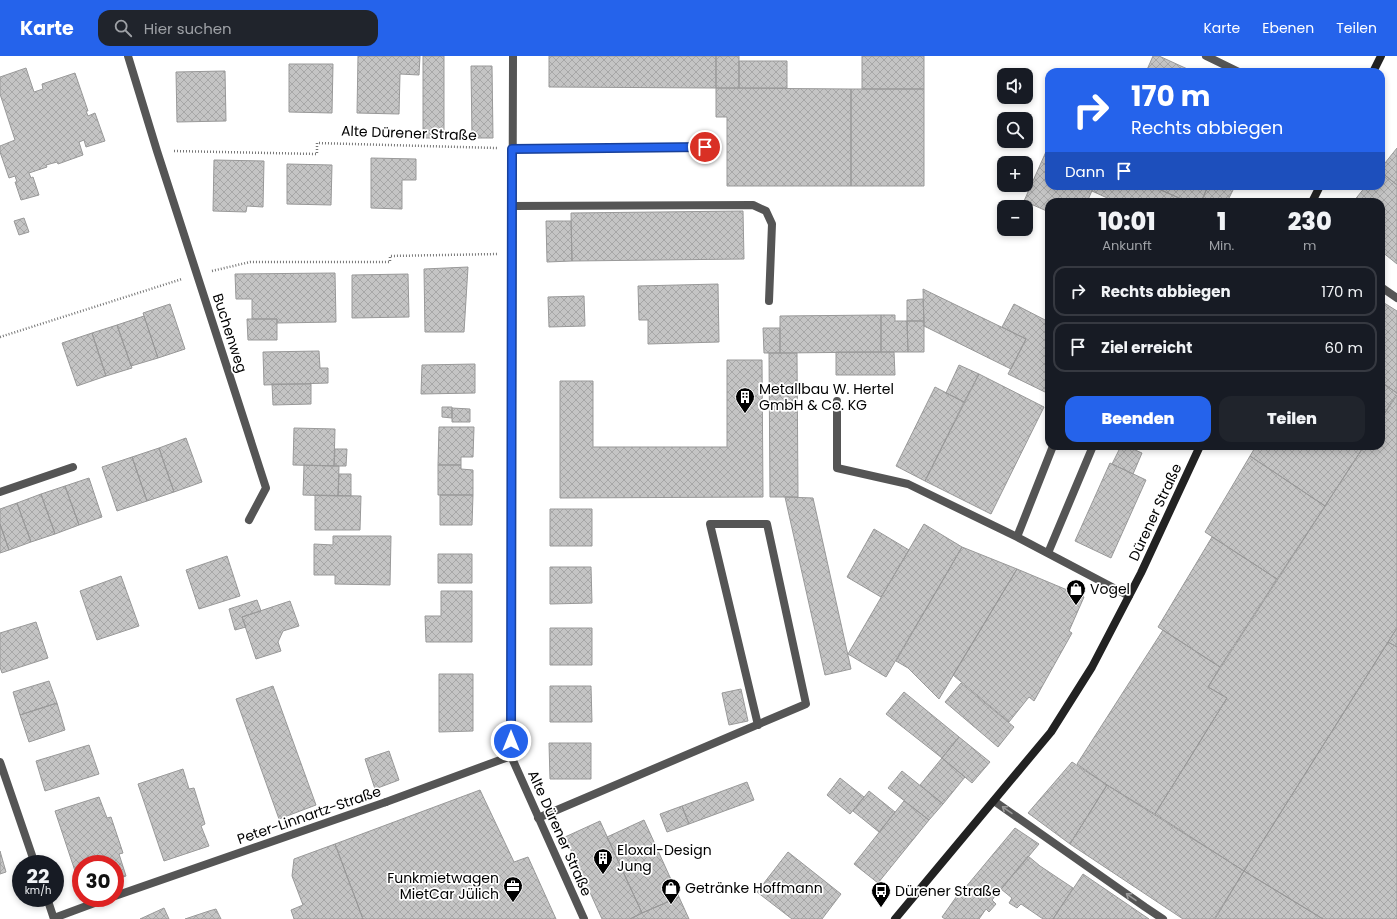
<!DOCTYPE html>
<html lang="de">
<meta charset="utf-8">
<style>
:root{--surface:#171b24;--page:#20242c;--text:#f1f3f6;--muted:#9ea1a6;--line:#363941;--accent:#2563eb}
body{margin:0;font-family:Poppins,sans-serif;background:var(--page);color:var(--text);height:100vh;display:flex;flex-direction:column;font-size:15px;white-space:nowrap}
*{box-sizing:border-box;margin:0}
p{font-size:13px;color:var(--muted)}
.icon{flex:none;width:22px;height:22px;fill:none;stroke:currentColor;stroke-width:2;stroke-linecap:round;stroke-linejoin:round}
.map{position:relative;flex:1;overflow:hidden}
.side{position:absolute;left:1045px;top:142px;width:340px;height:252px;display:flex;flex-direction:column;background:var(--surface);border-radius:12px;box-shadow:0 2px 6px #0003}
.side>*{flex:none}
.banner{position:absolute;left:1045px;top:12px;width:340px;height:122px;border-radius:12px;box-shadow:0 2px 6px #0003;background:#2563eb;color:#fff;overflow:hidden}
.controls{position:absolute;left:997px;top:12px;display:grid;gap:8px}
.controls a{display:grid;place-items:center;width:36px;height:36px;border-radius:8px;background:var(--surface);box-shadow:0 2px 6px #0003;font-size:20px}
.speed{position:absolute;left:12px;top:799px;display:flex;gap:8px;font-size:20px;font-weight:700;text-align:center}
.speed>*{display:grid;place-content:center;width:52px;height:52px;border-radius:50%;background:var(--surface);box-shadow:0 2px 6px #0003;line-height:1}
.speed small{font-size:10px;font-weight:400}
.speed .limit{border:6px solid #d22;background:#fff;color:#111}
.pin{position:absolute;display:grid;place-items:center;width:34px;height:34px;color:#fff;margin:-17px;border:2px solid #fff;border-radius:50%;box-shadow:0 1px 4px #0007}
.me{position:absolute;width:44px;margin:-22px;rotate:0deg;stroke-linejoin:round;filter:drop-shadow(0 0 3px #0008)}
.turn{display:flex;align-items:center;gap:14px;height:84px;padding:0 20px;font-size:18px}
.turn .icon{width:52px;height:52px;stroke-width:2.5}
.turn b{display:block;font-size:28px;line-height:34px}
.then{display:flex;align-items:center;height:38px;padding:0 20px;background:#0003;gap:8px;font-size:15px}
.eta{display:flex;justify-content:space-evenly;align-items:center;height:68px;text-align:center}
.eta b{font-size:24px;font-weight:800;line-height:28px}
.primary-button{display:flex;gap:8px;margin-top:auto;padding:8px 20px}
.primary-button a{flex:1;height:46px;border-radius:12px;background:var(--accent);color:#fff;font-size:16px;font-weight:800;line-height:46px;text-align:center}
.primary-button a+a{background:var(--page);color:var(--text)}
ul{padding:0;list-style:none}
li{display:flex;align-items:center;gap:12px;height:50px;margin:0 8px 6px;padding:0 12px;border:2px solid var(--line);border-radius:12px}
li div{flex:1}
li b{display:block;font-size:15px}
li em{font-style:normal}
header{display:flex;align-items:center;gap:24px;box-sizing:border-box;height:56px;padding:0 20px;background:var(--accent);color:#fff}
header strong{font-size:19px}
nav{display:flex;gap:22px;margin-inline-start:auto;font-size:14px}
.search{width:280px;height:36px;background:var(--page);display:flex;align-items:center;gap:10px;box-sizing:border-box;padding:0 14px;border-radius:12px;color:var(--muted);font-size:15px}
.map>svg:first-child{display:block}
.building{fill:url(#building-cross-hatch);stroke:#999}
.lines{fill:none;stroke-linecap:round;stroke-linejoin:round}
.path{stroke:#777;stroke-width:2.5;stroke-dasharray:1 2;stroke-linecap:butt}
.service{stroke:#555;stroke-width:8}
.minor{stroke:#555;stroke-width:8}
.secondary{stroke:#222;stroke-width:8}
.oneway{stroke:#999}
.route-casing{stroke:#184099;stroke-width:10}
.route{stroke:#2563eb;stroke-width:7}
.labels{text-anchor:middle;stroke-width:3.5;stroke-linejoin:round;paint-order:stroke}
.street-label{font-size:14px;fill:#000;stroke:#fff}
.poi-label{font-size:14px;fill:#000;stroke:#fff;text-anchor:start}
</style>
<header>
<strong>Karte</strong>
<div class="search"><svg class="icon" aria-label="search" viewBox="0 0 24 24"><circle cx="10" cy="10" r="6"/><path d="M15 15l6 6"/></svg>Hier suchen</div>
<nav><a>Karte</a><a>Ebenen</a><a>Teilen</a></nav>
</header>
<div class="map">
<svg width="1397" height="863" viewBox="0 0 1397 863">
<defs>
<pattern id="building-cross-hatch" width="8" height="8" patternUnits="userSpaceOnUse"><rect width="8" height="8" fill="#c4c4c4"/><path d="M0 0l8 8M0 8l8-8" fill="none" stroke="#a7a7a7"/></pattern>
</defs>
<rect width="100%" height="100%" fill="#fff"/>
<path class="building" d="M358 0H420L419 19 400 18 399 58 357 57Z
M423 0H444V82H423Z
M549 0H716V32L549 31Z
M716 0H739V32H716Z
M862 0H924V33H862Z
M1153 0H1159L1194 16H1146Z
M739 5H787V32H739Z
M289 8H333L332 57 289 56Z
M471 10H492L493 82H472Z
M26 12 34 36 43 33 42 28 75 17 88 55H86L88 60 95 57 105 85 86 91 84 84 79 86 83 99 58 108 57 106 46 109 47 111 29 117 31 122 33 121 39 139 21 144 15 126H17L15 120 9 122 0 96V90L15 84 0 38V21Z
M225 15 226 65 177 66 176 16Z
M716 32 851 33V130H727V61H716Z
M851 33H924V130H851Z
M1049 89V130H1094L1087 146H1049V156L1024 145Z
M1397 92V129L1381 116V112Z
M371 102 416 103V124H402V153L371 152Z
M214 104 264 105 263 151 247 150 246 156 213 155Z
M287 108 332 109 331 149 287 148Z
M1381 116 1397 129V208L1381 195V146H1353L1366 130H1381Z
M1094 130H1152L1188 146H1116L1092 135Z
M1152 130H1208L1201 146H1188Z
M1208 130H1235L1227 146H1201Z
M743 155 744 203 572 205 571 157Z
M24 162 29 176 19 179 14 165Z
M546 165H571L572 205 547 206Z
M468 211 464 276H425L424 213Z
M335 217 336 266 277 267V263H252V243H236L235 218Z
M408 218 409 261 352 262V219Z
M718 228 719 286 648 288V264H639L638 230Z
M923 233 1026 283 1011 313 924 270Z
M584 240 585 270 549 271 548 241Z
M923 243 924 265H907V244Z
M1381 245 1397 255V337L1381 326Z
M170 248 185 293 158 302 143 257Z
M1014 248 1049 266V334L1047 337 1008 318 1026 283 1002 271Z
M881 259H895V265H907L908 296H881Z
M881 259V296L780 297V260Z
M144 260 158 302 131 310 117 269Z
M247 263H277V284H248Z
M907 265H924V296H908Z
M117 269 132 312 106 320 92 277Z
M763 272H780V297H764Z
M92 277 106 320 77 330 62 287Z
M319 295 320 312H328V327L264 329 263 296Z
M836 296H894L895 319H836Z
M769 297H797L798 441H770Z
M727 304H762L763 441 560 442V325H593V391H727Z
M475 308V337L421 338 422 309Z
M959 309 979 318 964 346 946 337Z
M979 318 1044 351 991 458 925 425Z
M1381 326 1397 337 1381 363Z
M272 328H311V348L273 349Z
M935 331 964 346 925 425 896 410Z
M1397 339V572L1244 815 1155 758 1227 642 1208 631 1364 390H1381V363Z
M442 351H452V362L442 361Z
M452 352 470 353V366H452Z
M439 371H474L473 401H461V409H438Z
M294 372 335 373 334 410 293 409Z
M186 382 202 426 174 436 159 392Z
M1121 390H1126L1142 397 1133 418 1112 408Z
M1256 390H1364L1325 450 1250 400Z
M159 392 174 436 147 445 132 401Z
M335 393H347L346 410H334Z
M1250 400 1325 450 1277 523 1205 476Z
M132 401 147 445 117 455 102 411Z
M1110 407 1146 424 1111 502 1075 485Z
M304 409 339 410 338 440 303 439Z
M438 409H461V413L473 414V439H438Z
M339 418H351V440H338Z
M89 422 102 461 79 469 65 430Z
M65 430 79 469 55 478 41 438Z
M41 438 55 478 31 486 17 447Z
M315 439 361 440 360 474H315Z
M440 439H473L472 469H440Z
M785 441 813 442 851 613 825 619Z
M17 447 31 486 9 494 0 468V453Z
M550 453H592V490H550Z
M0 468 9 494 0 497Z
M924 468 962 491 886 621 848 598Z
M874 473 909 494 881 541 847 521Z
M333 480H391L390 529 335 528V519H314V488L333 489Z
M1212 481 1277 523 1220 611 1158 571Z
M962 491 1017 513 939 643 908 612 896 605Z
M438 498H472V527H438Z
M227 500 240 540 199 553 186 514Z
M550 511H591L592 547 550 548Z
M1017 513 1084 541 1069 575 1072 577 1034 645 1029 641 1009 666 953 619Z
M121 520 139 570 97 584 80 535Z
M441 535H472V586H426L425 560H441Z
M257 544 261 555 242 561 246 571 235 574 229 553Z
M290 545 299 570 283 575 278 586 281 595 256 603 242 561Z
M36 566 48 602 2 617 0 611V577Z
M550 572H592V609H550Z
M1397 572V591L1388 586Z
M1163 574 1220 611 1208 631 1227 642 1155 758 1107 729 1077 708Z
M1388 586 1397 591V863H1323L1244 815Z
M439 618H473V675L439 676Z
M49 625 57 647 20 659 13 636Z
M961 627 1014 671 998 691 945 646Z
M273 630 316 749 279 763 236 643Z
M550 630H591L592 666H550Z
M741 633 748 665 729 669 722 637Z
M904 636 959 681 942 702 886 658Z
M57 647 65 674 29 686 20 659Z
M959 681 990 706 972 727 942 702Z
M549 687H591V723H550Z
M89 689 99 718 45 735 36 705Z
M389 695 399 724 375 733 365 703Z
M942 702 965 721 943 748 920 729Z
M1072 706 1107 729 1070 788 1028 757Z
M183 713 189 733 194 732 205 768 201 770 209 790 164 805 138 728Z
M902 715 943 748 929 764 888 732Z
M840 722 864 741 850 758 827 739Z
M747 726 754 744 689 768 682 750Z
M1107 729 1244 815 1214 863H1183L1070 788Z
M480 734 514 806 528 801 556 863H363L335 788Z
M869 735 895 756 879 776 853 755Z
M99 741 107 762 111 761 123 797 119 798 126 820 115 824V808H81V833L55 755Z
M904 745 929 764 878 827 854 808Z
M682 750 689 768 667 776 660 758Z
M644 764 679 841 642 857 607 781Z
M600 765 642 857 630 863H602L565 781Z
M1015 772 1039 788 992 844 996 848 989 856 986 853 979 863H945L942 861 959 837 960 838Z
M335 788 363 863H294L291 854 303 849 292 820 294 803Z
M0 795 6 816 0 818Z
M788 796 841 838 822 863H792L757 836Z
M1028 800 1040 810 1073 832 1053 863H1043L1021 848 1017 852 1009 847 1012 842 1001 833Z
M1244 815 1323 863H1215Z
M1083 818 1149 863H1053Z
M679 841 689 863H630L642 857Z
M164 852 169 863H140Z
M216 853 221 863H185L209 855Z"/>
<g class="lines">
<path class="path" d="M174 95 317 98V87L497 92
M212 215 250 206H390V200L498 198
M0 281 182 223"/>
<path class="service" d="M512 93 705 91
M512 150 753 149 766 155 772 168 769 245
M1381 231 1397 242
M837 345V412L908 428 1017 481
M1053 390 1017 481 1129 540
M0 436 73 411
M1048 497 1093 390
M994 745 1145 851 1163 863
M538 762 806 648 767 468H710L758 669
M115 840 386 746
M54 862 108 842"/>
<path class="minor" d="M128 0 157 95 266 432 249 464
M513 0 511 700 584 863
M1206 0 1239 16
M0 706 35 808
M386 746 511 700
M47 842 54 863"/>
<path class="secondary" d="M1373 16 1381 0
M1312 146 1320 130
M895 863 1051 676 1092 611 1141 517 1200 390"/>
</g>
<defs><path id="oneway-shaft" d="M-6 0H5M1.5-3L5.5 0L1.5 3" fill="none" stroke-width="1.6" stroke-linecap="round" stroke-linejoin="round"/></defs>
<g class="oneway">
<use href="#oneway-shaft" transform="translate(1007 754) rotate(-145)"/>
<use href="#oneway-shaft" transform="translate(1131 841) rotate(-145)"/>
</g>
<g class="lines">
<g class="route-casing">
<path id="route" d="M511 685 512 93 705 91"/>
</g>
<use href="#route" class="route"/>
</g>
<defs>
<g id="building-pin" transform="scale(1)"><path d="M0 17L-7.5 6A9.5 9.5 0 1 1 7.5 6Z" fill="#000" stroke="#fff"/><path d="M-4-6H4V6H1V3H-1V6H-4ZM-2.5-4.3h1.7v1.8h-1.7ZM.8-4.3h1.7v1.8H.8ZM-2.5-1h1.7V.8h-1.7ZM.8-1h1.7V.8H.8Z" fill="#fff"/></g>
<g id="shop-pin" transform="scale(1)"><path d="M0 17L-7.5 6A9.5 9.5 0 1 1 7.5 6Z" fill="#000" stroke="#fff"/><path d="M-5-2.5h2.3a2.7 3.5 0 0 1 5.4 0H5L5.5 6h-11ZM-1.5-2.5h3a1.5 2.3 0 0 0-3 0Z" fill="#fff"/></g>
<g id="office-pin" transform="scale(1)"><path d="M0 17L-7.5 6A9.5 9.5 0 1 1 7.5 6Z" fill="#000" stroke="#fff"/><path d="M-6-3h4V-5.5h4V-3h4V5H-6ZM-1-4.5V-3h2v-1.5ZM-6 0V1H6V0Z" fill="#fff"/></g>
<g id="bus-pin" transform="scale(1)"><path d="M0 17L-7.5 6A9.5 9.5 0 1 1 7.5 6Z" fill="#000" stroke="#fff"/><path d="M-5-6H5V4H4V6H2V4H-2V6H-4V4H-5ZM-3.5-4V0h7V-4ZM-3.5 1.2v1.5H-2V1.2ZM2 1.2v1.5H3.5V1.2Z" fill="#fff"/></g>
</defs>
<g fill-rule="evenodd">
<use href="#building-pin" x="745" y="341"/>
<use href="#shop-pin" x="1076" y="533"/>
<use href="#building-pin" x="603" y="802"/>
<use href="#office-pin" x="513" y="830"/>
<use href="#shop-pin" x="671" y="832"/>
<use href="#bus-pin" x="881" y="835"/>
</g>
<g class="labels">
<g class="street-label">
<text transform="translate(409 77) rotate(2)" y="5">Alte Dürener Straße</text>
<text transform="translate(230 277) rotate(72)" y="5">Buchenweg</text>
<text transform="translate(1155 456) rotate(-65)" y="5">Dürener Straße</text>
<text transform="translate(309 759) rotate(-19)" y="5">Peter-Linnartz-Straße</text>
<text transform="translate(560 777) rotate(66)" y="5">Alte Dürener Straße</text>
</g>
<g class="poi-label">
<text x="759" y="338">Metallbau W. Hertel<tspan x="759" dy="16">GmbH &amp; Co. KG</tspan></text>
<text x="1090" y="538">Vogel</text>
<text x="617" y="799">Eloxal-Design<tspan x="617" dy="16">Jung</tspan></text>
<text x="499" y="827" text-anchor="end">Funkmietwagen<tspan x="499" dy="16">MietCar Jülich</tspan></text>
<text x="685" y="837">Getränke Hoffmann</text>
<text x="895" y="840">Dürener Straße</text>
</g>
</g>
</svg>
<div class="controls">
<a><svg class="icon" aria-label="sound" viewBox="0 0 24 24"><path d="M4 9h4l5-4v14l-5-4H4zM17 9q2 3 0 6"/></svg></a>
<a><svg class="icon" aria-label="search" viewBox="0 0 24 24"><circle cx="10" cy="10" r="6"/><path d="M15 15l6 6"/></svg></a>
<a>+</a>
<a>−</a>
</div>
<div class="speed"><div>22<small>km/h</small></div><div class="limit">30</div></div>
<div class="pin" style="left:705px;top:91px;background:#d93025"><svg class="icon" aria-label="arrive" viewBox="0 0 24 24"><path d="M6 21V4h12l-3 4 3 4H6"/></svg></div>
<svg class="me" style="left:511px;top:685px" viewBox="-20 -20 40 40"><circle r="17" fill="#2563eb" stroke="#fff" stroke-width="3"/><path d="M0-11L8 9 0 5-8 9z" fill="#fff"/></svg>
<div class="banner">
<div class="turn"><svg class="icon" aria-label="right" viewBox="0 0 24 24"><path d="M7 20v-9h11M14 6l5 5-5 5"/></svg><div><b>170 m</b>Rechts abbiegen</div></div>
<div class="then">Dann<svg class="icon" aria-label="arrive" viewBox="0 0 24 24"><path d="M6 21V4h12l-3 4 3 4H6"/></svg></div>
</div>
<section class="side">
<div class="eta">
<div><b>10:01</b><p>Ankunft</p></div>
<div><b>1</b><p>Min.</p></div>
<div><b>230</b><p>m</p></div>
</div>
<ul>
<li><svg class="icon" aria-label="right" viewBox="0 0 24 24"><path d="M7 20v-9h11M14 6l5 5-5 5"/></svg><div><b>Rechts abbiegen</b></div><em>170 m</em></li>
<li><svg class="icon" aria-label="arrive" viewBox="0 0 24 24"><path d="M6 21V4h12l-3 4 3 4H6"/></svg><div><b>Ziel erreicht</b></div><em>60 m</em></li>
</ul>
<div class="primary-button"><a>Beenden</a><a>Teilen</a></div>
</section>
</div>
